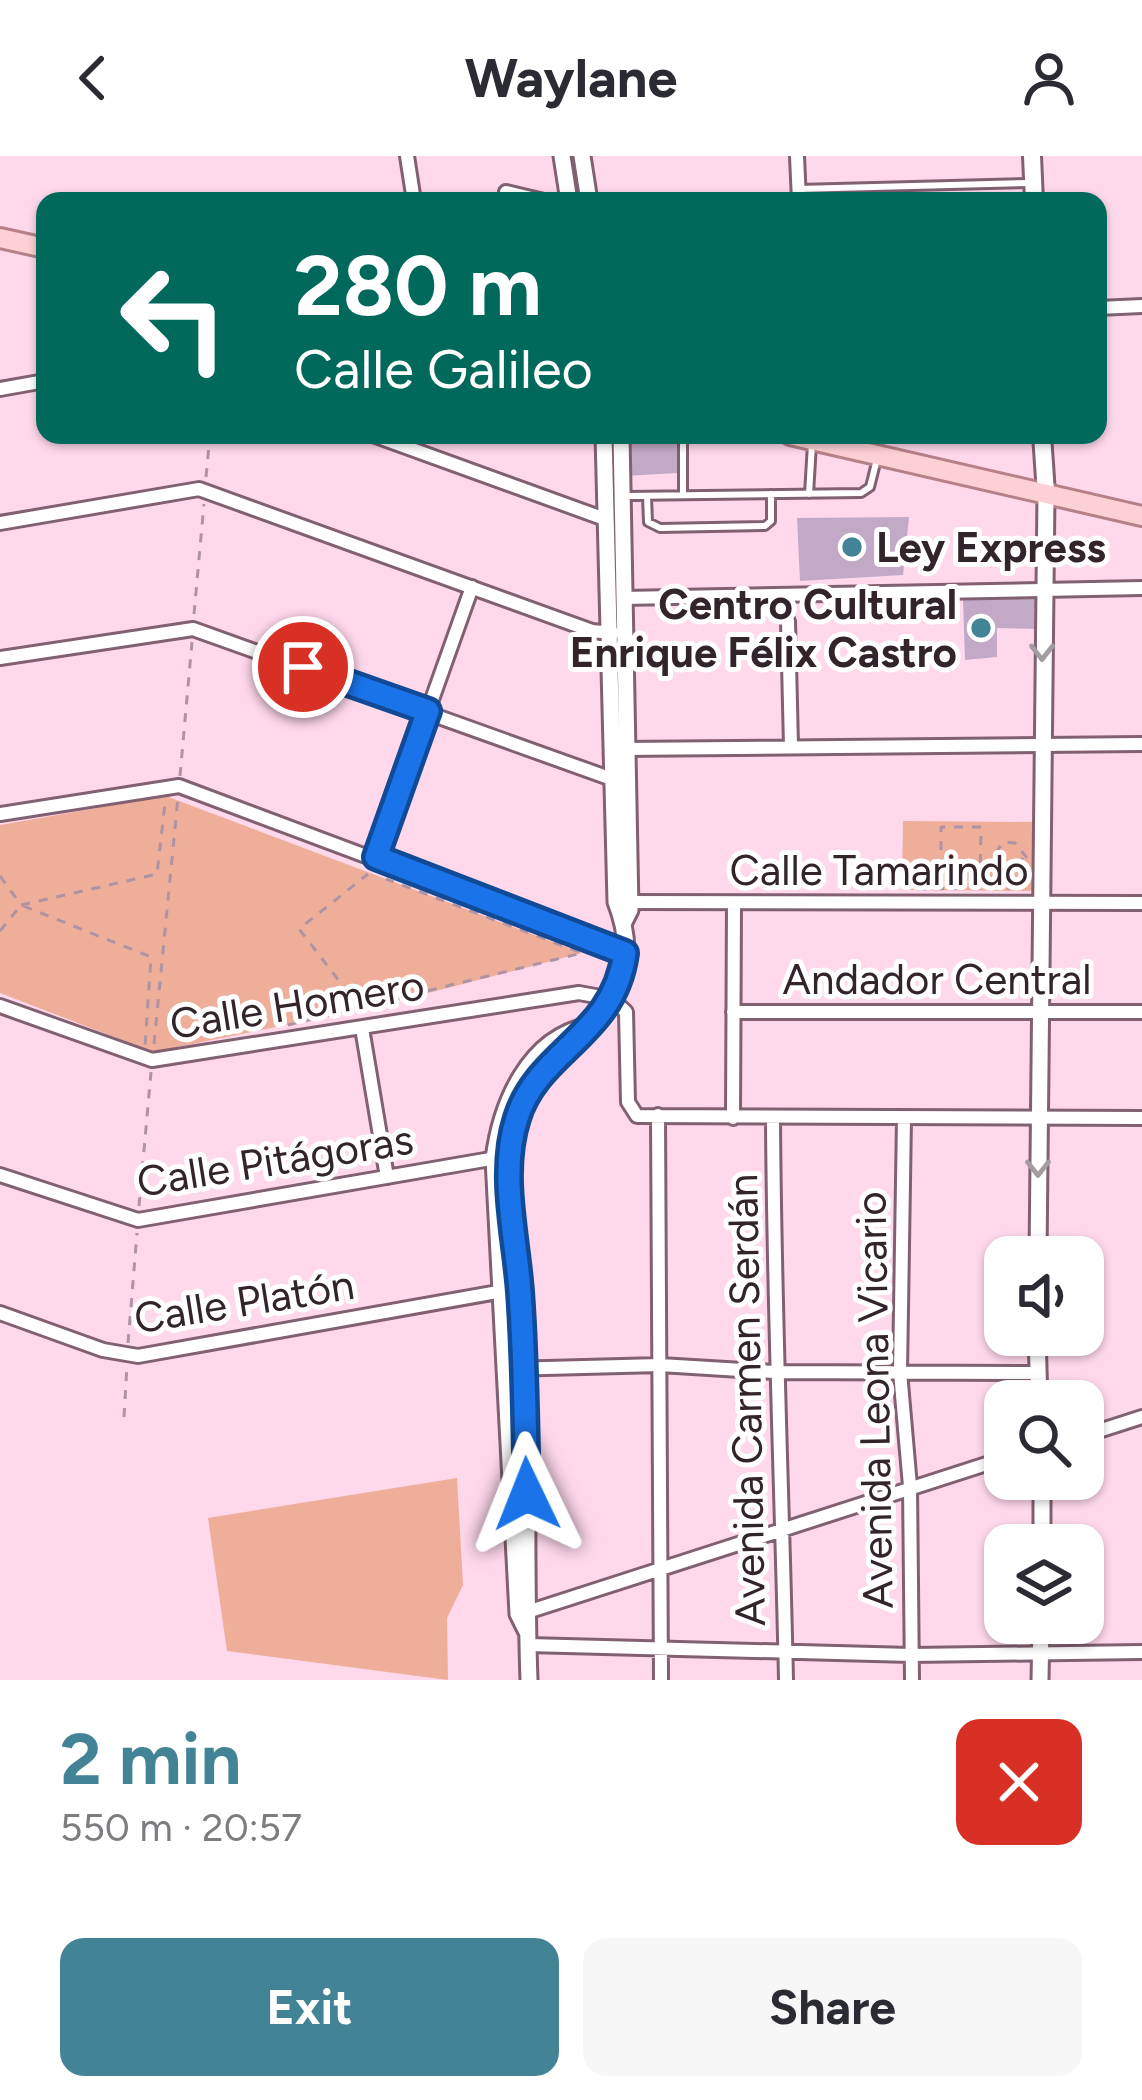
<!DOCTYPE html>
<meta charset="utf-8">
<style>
:root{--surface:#fff;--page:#f7f7f7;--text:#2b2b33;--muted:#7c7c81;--accent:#428395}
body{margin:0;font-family:Figtree,sans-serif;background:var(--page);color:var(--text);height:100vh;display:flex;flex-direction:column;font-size:45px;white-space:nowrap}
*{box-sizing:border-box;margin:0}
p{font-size:39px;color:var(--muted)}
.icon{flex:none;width:66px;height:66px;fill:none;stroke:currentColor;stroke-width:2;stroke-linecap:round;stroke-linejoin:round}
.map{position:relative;height:1524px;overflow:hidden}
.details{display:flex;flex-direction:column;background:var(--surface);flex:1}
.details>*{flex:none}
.guide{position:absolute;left:36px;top:36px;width:1071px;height:252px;border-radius:24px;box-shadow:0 3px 9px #0004;background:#00695c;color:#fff;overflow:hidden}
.controls{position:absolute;left:984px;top:1080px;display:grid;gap:24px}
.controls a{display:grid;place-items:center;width:120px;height:120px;border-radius:24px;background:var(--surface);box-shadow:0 3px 9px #0004;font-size:60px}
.pin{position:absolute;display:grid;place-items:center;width:102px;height:102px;color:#fff;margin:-51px;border:6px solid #fff;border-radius:50%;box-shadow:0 3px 12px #0007}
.me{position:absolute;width:132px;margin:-66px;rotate:358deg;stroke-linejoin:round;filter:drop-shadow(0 0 9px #0008)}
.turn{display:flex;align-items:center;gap:42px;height:252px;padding:0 60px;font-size:54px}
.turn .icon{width:156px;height:156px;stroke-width:2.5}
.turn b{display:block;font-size:84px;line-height:102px}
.round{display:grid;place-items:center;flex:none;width:126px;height:126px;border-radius:24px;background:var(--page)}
.summary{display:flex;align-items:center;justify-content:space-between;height:204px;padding:0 60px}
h1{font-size:72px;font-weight:700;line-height:90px;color:var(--accent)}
.primary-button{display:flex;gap:24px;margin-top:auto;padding:24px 60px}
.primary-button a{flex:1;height:138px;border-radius:24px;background:var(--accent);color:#fff;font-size:48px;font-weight:700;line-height:138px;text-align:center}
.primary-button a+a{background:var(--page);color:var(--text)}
header{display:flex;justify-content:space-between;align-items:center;height:156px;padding:0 60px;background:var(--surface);font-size:54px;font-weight:700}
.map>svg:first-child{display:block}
.green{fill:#efae9a}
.building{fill:#c2aac7}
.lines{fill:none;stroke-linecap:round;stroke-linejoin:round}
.service-casing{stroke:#816071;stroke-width:12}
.minor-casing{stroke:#816071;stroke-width:18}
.tertiary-casing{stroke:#816071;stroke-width:21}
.secondary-casing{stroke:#816071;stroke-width:22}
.primary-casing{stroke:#b58087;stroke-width:24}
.path{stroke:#b093a2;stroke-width:3;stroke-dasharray:9 9;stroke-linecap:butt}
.service{stroke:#fff;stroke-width:6}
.minor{stroke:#fff;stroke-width:12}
.tertiary{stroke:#fff;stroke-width:15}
.secondary{stroke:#fff;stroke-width:16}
.primary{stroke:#fdd0d5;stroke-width:18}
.oneway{stroke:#a39ca0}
.route-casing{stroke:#114b97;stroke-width:30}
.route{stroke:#1a73e8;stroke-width:21}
.poi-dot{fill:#428395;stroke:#fff;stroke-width:4.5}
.labels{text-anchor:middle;stroke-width:10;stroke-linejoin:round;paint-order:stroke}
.poi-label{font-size:42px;font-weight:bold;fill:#32242b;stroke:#fff;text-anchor:start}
.street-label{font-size:42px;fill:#32242b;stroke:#fff}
</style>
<header><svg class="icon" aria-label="back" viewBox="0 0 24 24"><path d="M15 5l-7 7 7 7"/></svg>Waylane<svg class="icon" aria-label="person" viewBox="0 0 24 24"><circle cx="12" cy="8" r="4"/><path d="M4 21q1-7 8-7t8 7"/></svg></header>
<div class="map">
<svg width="1142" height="1524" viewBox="0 0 1142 1524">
<rect width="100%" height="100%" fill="#ffd8ec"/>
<path class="green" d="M166 640 582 797 370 852 153 896 0 837V669Z
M903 665 1034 666 1038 735 902 734Z
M457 1322 463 1429 447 1462 448 1524 227 1495 208 1362Z"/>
<path class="building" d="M624 279H678V317L624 320Z
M909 361 903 419 800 425 797 362Z
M1038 441 1037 473 997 472V501L965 504 963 443Z"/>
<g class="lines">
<g class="service-casing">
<path id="service" d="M798 33 1030 27
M683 279V339
M809 338 812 288
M626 340 861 337 870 331 877 303
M647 340 648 366 660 372 765 370 771 365V338"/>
</g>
<g class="minor-casing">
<path id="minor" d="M407 0 414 45
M797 0 799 45
M506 36 544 45
M1098 152 1142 150
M0 233 45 225
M373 279 605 363
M0 367 199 333 592 475 613 477
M623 442 1142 432
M788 465 791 590
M0 502 193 473 612 623
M621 593 1142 588
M0 658 179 630 625 797
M376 701 472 431
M621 746 1142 747
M0 850 152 904 579 837 612 843 626 856 628 946 637 960 1142 962
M733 856H1142
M362 872 387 1021
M658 959 661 1524
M733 962 734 747
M773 962C774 1150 782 1337 786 1524
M904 962 900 1216 910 1330 912 1524
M0 1019 138 1064 502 1001
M0 1157 103 1194 138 1200 520 1132
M506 1213 660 1209 774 1216 1037 1217
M1083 1280 1142 1261
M521 1458 1005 1302
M528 1489 911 1499 1142 1496"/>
</g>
<g class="tertiary-casing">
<path id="tertiary" d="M562 0 569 45
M582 0 589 45
M621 279 630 754 624 766
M1038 1101 1046 337
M1037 1179 1039 1245
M1042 1389V1323
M527 1476 518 1458 494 1003C501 948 528 882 589 870
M529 1524C525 1418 529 1310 524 1203 520 1128 495 1038 516 965 540 881 661 861 616 746L604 279
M1040 1524 1041 1467"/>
</g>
<g class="secondary-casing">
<path id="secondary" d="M1032 0 1034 45
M1042 279 1046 337"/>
</g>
<g class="primary-casing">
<path id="primary" d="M0 82 45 92
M790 279 1142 360"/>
</g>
<path class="path" d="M206 321 210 279
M194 458 204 348
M180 620 192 486
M1023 702 1013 718 999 717 994 699 1003 686 1015 687 1027 702
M0 720 21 749 157 718 165 647
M941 730V671H981L980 730
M917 733 1026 732
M0 775 21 749 151 801 145 890
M360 852 299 773 368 718
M288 869 582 797 386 723
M154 888 178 641
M139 1050 151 916
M128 1187 137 1077
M124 1261 127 1209"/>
<use href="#service" class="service"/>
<use href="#minor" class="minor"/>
<use href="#tertiary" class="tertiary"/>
<use href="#secondary" class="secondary"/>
<use href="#primary" class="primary"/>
</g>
<defs><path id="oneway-chevron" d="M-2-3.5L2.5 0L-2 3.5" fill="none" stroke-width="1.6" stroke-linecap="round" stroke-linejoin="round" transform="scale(3)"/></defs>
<g class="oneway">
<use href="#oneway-chevron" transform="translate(1042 496) rotate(90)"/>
<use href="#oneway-chevron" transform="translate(1038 1012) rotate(90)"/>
</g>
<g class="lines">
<g class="route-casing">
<path id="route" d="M303 511 428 555 376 701 625 797C614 880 538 894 517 962 499 1017 516 1080 520 1136 525 1203 525 1270 527 1338"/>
</g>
<use href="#route" class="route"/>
</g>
<g class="poi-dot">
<circle cx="852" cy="391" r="12"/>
<circle cx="981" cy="472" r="12"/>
</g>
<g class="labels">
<g class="poi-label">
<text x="876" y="406">Ley Express</text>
<text x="957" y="463" text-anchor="end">Centro Cultural<tspan x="957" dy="48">Enrique Félix Castro</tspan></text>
</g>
<g class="street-label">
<text x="879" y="729">Calle Tamarindo</text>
<text x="937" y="838">Andador Central</text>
<text transform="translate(297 848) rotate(-9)" y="15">Calle Homero</text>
<text transform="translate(275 1004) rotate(-9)" y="15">Calle Pitágoras</text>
<text transform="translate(244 1145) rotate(-9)" y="15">Calle Platón</text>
<text transform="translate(746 1244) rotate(-91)" y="15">Avenida Carmen Serdán</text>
<text transform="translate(874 1244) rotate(-91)" y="15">Avenida Leona Vicario</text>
</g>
</g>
</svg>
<div class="controls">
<a><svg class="icon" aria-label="sound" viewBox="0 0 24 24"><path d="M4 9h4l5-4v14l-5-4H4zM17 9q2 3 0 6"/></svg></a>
<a><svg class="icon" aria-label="search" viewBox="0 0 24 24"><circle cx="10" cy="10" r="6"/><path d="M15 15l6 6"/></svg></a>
<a><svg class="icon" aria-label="layers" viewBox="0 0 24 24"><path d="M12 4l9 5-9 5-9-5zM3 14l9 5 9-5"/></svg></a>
</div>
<div class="pin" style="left:303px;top:511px;background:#d93025"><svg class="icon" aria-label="arrive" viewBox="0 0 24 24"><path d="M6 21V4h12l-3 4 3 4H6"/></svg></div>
<svg class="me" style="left:527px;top:1338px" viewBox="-20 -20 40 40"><path d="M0-17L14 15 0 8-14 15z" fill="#1a73e8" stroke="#fff" stroke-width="4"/></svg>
<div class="guide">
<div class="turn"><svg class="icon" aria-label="left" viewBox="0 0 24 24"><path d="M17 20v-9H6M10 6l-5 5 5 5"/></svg><div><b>280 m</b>Calle Galileo</div></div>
</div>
</div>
<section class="details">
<div class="summary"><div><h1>2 min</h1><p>550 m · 20:57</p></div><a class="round" style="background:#d93025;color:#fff"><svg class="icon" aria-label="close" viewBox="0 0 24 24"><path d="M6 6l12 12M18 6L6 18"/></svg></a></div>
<div class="primary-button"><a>Exit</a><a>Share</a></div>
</section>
